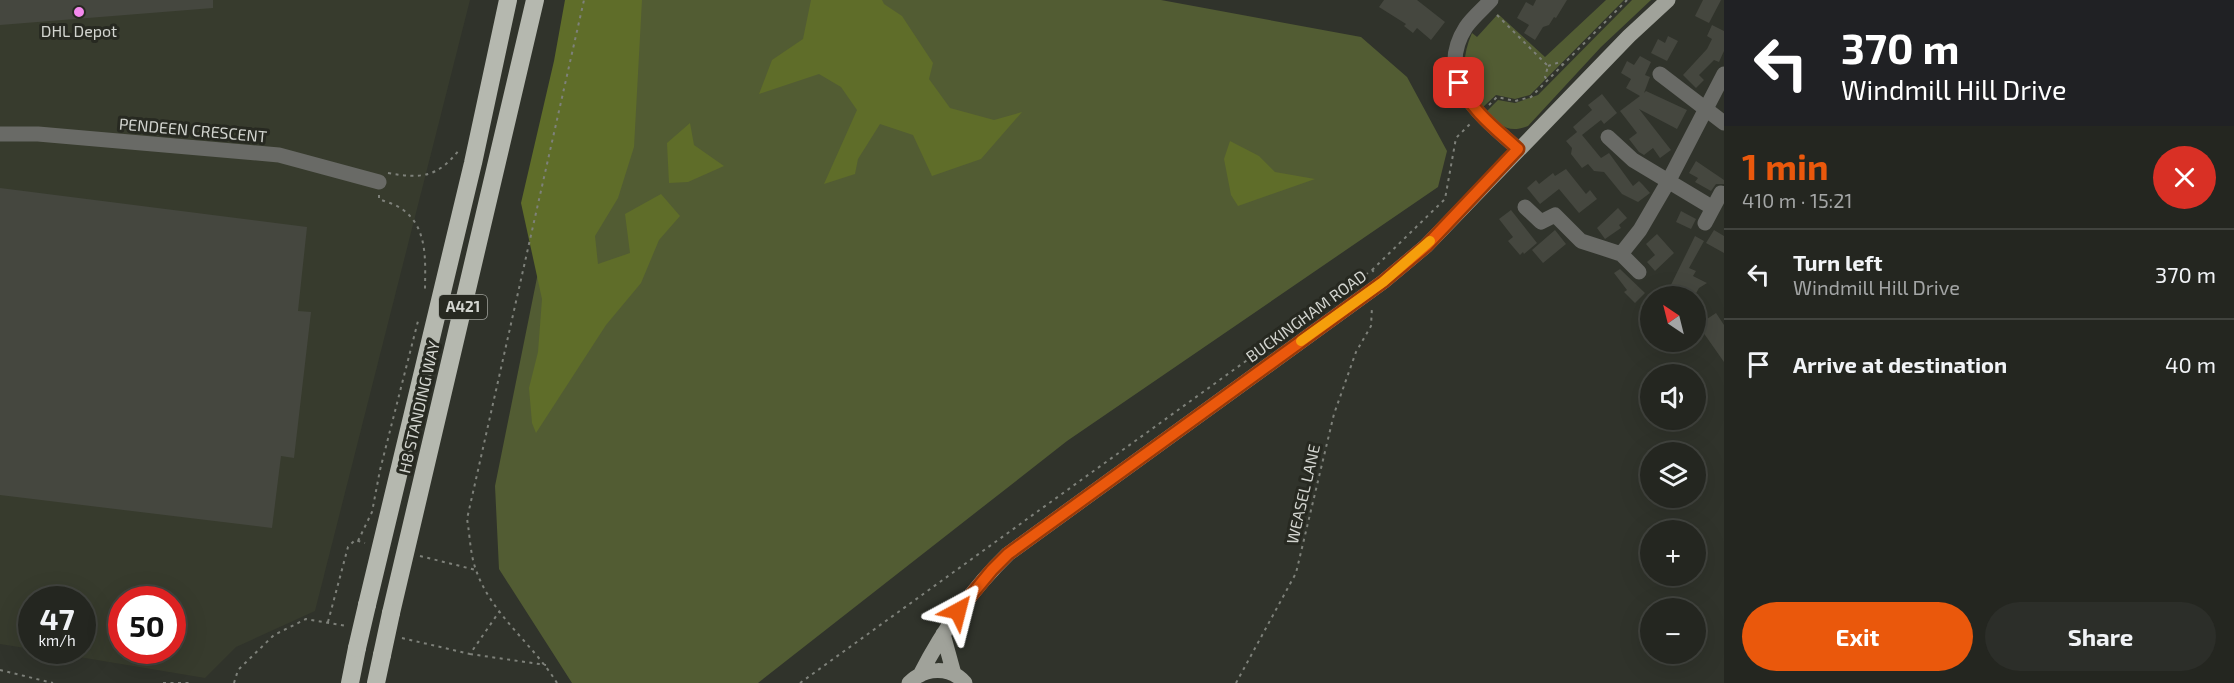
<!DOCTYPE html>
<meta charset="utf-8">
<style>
:root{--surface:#242620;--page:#2c2e29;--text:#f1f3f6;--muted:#a3a5a5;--line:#41433e;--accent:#ea580c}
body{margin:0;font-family:"Exo 2",sans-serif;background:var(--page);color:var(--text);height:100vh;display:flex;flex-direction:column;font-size:22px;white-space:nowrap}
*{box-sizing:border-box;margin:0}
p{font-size:20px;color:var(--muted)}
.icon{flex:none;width:33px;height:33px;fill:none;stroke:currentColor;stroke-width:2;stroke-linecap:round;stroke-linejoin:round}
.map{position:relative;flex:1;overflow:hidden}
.sheet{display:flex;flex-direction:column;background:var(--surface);width:510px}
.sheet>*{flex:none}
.top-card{background:#202124;color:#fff;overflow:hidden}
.needle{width:39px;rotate:325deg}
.tools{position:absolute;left:1640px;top:286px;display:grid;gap:12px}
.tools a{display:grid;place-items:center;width:66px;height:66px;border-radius:50%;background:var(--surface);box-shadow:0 6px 24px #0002,0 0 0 2px var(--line);font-size:30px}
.speed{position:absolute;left:18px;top:586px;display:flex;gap:12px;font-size:30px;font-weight:700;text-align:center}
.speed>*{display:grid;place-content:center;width:78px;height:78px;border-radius:50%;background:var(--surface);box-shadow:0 6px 24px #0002,0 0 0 2px var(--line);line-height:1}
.speed small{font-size:15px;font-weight:400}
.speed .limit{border:9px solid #d22;background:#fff;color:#111}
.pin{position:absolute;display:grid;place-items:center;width:51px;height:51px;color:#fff;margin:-26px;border-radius:12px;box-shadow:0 3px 9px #0006}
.me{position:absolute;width:66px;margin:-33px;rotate:38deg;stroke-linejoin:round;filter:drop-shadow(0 0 4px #0008)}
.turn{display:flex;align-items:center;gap:21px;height:126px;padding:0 18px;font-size:27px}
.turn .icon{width:78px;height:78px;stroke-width:2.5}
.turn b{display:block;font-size:42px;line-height:51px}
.round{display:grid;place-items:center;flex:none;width:63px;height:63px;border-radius:32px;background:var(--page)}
.summary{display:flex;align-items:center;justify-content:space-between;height:102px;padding:0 18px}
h1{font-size:36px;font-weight:700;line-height:45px;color:var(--accent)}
.action{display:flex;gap:12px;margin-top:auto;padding:12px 18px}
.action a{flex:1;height:69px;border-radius:36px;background:var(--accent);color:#fff;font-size:24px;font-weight:700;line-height:69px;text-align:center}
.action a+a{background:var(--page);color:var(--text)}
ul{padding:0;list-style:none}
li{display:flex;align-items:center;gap:18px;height:90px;padding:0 18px;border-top:2px solid var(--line)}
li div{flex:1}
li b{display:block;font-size:22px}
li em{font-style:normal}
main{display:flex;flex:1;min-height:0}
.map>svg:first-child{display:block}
.built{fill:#373b2d;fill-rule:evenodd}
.green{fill:#525c33}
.forest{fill:#5f6d29}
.building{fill:#45473f}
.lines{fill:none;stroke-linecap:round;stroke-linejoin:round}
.path{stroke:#7e817a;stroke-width:2;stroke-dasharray:3 4.5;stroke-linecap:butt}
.minor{stroke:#696a66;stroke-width:15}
.major{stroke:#a0a29a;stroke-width:15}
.highway{stroke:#b5b8af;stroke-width:18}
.highway-bridge{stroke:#b5b8af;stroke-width:18}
.route-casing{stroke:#983908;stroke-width:15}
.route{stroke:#ea580c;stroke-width:10}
.slow{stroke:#f59e0b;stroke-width:10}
.poi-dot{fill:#f589ee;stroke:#272921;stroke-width:2}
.labels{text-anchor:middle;stroke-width:6;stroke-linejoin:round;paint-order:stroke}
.shield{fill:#272921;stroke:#9fa19b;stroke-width:1.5}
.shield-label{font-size:15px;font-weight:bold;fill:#d2d4cf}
.poi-label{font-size:16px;fill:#d2d4cf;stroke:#272921}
.street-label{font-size:16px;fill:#d2d4cf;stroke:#272921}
</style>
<main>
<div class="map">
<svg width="1724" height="683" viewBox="0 0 1724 683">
<rect width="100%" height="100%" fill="#30332b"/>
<path class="built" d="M0 0H470L315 611 236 647 205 678 43 651H82V600H32L31 649 0 644ZM122 600H172V651H122Z"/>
<path class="green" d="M593 0H1161L1361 37 1407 77 1447 151 1438 187 1067 441 758 683H572L499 569 495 486Z
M1606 0H1624L1530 95 1515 99 1496 95 1482 108C1462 85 1460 60 1472 33L1477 37 1498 14 1545 57Z
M1632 0H1651L1601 47 1528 126C1507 134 1501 125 1486 112L1498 100 1515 103 1538 95Z"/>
<path class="forest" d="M565 0H642L634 147 618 198 595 236 598 264 630 253 625 214 661 194 680 216 659 240 641 283 606 325 536 433 532 423 529 388 538 352 542 299 521 203 554 61Z
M811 0H882L884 4 902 16 933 63 929 79 950 108 994 120 1022 112 981 159 932 176 913 135 880 124 858 159 855 174 824 184 857 110 841 87 819 74 759 94 772 60 803 39Z
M690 123 694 145 724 166 688 182 669 183 667 143Z
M1230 141 1259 156 1275 172 1315 179 1238 206 1231 195 1224 159Z"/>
<path class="building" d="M0 0H213V8L0 25Z
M1384 0H1417L1445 22 1431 40 1417 28 1413 33 1404 26 1406 24 1379 7Z
M1536 0H1567L1556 18 1554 17 1549 25 1543 27 1535 40 1524 33 1529 25 1517 18 1526 2 1533 6Z
M1703 0H1721L1709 23 1695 16Z
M1712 25 1724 31V51L1719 62 1714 60 1699 75 1704 80 1696 88 1683 75 1707 49 1712 39 1707 36Z
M1668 36 1678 41 1667 61 1651 53 1658 39 1665 43Z
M1640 56 1651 62 1645 75 1650 77 1644 93 1646 91 1687 110 1677 129 1639 109 1671 150 1660 158 1653 148 1644 155 1639 152 1629 139 1637 133 1620 111 1640 96 1626 88 1631 79 1621 73 1627 61 1634 65Z
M1602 94 1617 113 1604 124 1601 120 1582 135 1601 158 1609 153 1633 186 1639 181 1643 185 1650 193 1638 202 1622 194 1604 172 1594 171 1588 164 1582 168 1571 154 1572 148 1566 141 1577 132 1573 127 1592 110 1588 105Z
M1696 161 1724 180V184H1716L1711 191 1695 182 1698 178 1689 173Z
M1566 169 1586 194 1590 190 1597 199 1579 213 1559 189 1540 204 1527 188 1536 180 1539 184 1553 173 1555 176Z
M0 188 307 227 298 311 311 312 294 458 281 456 272 528 0 495Z
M1618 208 1627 218 1619 225 1621 228 1605 239 1597 228Z
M1511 210 1537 243 1524 254 1523 252 1520 255 1508 241 1513 237 1499 219Z
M1681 211 1696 219 1691 229 1676 222Z
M1555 230 1566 244 1543 263 1532 250Z
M1714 230 1724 236V253L1706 243Z
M1657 234 1674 253 1655 271 1647 262 1655 255 1646 244Z
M1695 236 1704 241 1689 268 1696 271 1693 276 1707 283 1699 288 1694 297H1665Z
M1620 269 1645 293 1635 303 1624 292 1627 290 1614 273Z
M1716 313 1724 325V362L1698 325Z"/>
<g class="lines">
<path class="path" d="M1497 15 1548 66 1545 77 1548 81
M1548 66 1560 62 1563 65
M1489 105 1497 97 1515 101 1531 97 1627 0
M388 173C422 179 438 177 459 150
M379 195V199C386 202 395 204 402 209 429 228 425 263 425 292
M1372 270 1445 199 1456 138 1470 124
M358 541 372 512 380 470 418 321
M420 556 476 570
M328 622 348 547 355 540 365 543
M402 638 470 654 499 612
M470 654 546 665
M0 670 53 683
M163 683H192
M234 683 238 670 274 635 306 619 347 626
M557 683C533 644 491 614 476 570 470 554 470 535 467 519L584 0
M800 683 1372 270 1374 272
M1236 683 1296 573 1334 414 1356 352 1371 326 1372 307"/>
<path class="minor" d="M1491 0C1483 9 1473 17 1466 27 1432 80 1483 118 1518 149
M1660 74 1724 123
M0 134H38L279 155 379 182
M1608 137 1633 160 1713 208
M1525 207 1541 222 1555 215 1581 241 1621 254 1639 272
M1705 223 1721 193
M1621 254 1640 230 1668 182 1724 74"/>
<path class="major" d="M943 634 954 674
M920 675C943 630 972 589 1008 554L1383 282 1426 246 1629 36 1668 0
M909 683C925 667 950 666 965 683"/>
<path class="highway" d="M367 605 473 163 508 0
M391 613 535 0
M350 683 357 648
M376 683 382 655"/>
<path class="highway-bridge" d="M357 648 367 605
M382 655 391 613"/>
</g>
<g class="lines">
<g class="route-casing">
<path id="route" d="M958 611 992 570 1008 554 1383 282 1426 246 1518 149C1495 128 1472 111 1459 83"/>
</g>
<use href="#route" class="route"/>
<path class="slow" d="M1301 341 1383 282 1430 241"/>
</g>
<circle class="poi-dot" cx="79" cy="12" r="6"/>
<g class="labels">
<rect class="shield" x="439" y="295" width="48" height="24" rx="4.5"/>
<g class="shield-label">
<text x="463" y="312">A421</text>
</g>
<g class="poi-label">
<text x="79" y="37">DHL Depot</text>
</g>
<g class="street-label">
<text transform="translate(193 130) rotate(5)" y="6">PENDEEN CRESCENT</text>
<text transform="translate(1306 316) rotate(-36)" y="6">BUCKINGHAM ROAD</text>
<text transform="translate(419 407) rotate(-77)" y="6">H8 STANDING WAY</text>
<text transform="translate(1303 494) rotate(-77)" y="6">WEASEL LANE</text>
</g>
</g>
</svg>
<div class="tools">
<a><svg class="needle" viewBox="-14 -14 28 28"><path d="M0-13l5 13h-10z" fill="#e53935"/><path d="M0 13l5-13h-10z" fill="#a3a5a5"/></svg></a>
<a><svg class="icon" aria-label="sound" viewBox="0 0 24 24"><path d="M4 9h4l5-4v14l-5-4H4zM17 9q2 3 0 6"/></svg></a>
<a><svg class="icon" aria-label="layers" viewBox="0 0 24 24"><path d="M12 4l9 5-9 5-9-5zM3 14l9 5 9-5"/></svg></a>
<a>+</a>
<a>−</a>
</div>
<div class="speed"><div>47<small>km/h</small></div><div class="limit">50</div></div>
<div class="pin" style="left:1459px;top:83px;background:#d93025"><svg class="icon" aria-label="arrive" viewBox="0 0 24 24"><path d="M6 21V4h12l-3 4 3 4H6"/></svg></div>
<svg class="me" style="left:958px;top:611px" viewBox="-20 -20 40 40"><path d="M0-17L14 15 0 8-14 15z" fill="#ea580c" stroke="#fff" stroke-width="4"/></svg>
</div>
<section class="sheet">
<div class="top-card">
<div class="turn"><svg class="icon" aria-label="left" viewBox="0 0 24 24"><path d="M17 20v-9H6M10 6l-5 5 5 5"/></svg><div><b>370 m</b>Windmill Hill Drive</div></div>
</div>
<div class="summary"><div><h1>1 min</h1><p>410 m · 15:21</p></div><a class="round" style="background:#d93025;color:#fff"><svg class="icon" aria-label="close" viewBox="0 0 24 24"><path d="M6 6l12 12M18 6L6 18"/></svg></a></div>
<ul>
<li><svg class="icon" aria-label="left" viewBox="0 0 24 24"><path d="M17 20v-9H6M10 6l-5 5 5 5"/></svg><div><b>Turn left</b><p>Windmill Hill Drive</p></div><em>370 m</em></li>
<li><svg class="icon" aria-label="arrive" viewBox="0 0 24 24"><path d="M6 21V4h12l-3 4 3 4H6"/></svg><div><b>Arrive at destination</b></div><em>40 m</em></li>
</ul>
<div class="action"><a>Exit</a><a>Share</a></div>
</section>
</main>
